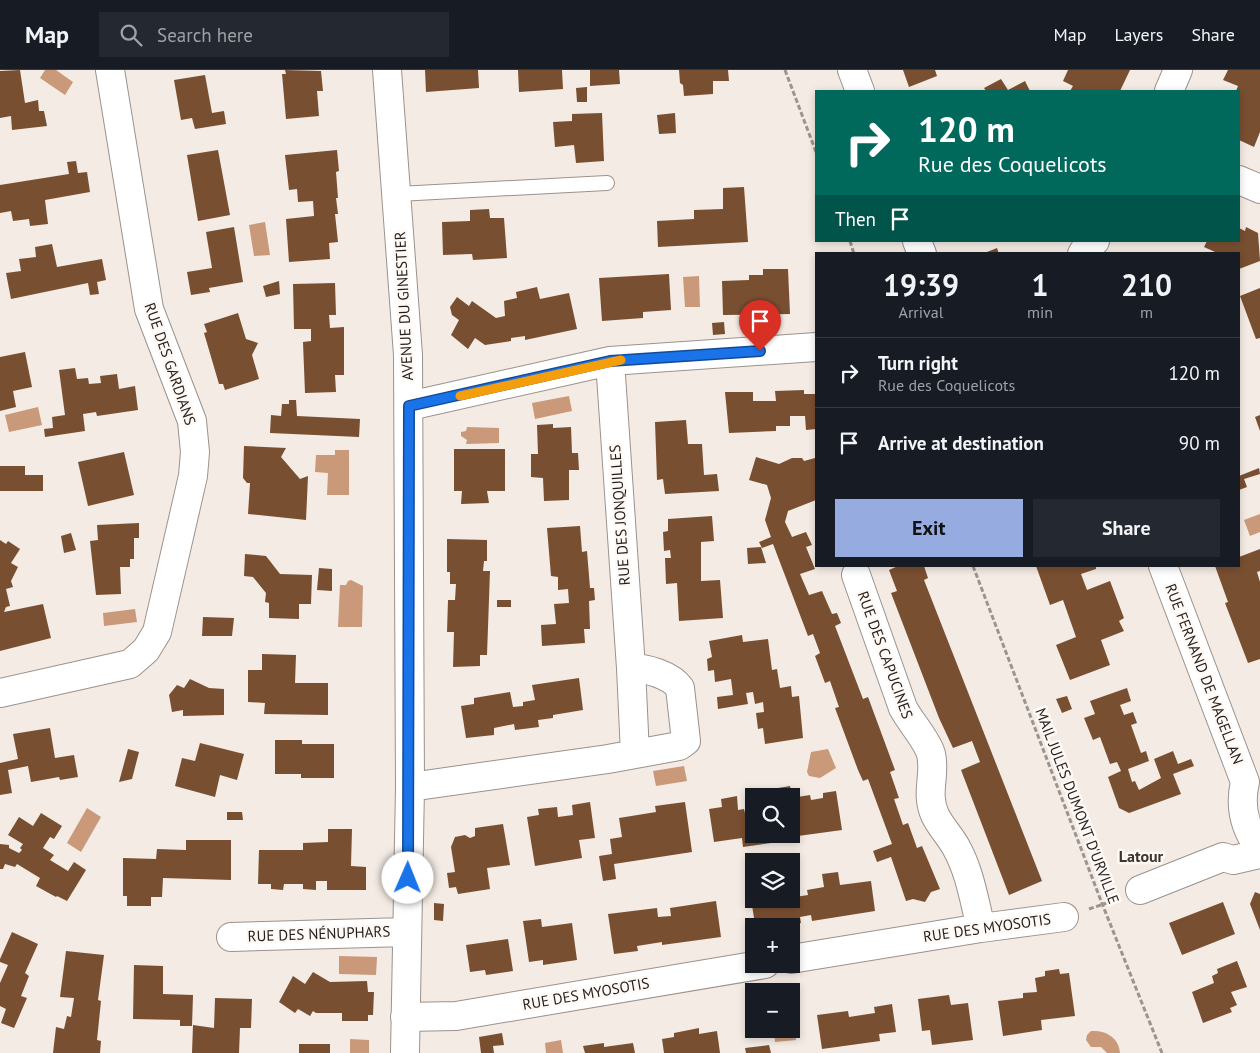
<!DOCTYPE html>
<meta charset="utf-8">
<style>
:root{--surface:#171b24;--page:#242831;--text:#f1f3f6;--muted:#9ea1a6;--line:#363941;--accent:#96ace0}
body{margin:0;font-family:"PT Sans",sans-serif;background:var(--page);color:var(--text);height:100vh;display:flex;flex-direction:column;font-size:19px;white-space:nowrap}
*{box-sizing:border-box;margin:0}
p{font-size:16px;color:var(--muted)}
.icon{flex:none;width:28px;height:28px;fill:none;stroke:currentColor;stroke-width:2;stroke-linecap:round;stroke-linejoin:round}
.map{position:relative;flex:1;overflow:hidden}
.sheet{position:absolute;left:815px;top:182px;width:425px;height:315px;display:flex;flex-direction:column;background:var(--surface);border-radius:0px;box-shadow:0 2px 8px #0003}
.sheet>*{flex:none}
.banner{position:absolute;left:815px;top:20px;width:425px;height:152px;border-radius:0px;box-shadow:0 2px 8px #0003;background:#00695c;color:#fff;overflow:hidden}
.buttons{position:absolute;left:745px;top:718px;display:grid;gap:10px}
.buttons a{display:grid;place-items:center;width:55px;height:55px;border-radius:0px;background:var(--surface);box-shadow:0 2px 8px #0003;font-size:25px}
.pin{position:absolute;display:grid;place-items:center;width:42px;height:42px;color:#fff;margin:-51px -21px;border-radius:50% 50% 50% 0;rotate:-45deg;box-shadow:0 0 5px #0007}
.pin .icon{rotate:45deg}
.me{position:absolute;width:55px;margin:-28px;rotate:1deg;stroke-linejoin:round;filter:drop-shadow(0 0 4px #0008)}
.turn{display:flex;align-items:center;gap:18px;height:105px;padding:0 20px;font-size:22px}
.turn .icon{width:65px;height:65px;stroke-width:2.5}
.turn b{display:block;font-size:35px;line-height:42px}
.then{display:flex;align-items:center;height:48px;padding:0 20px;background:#0003;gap:10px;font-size:19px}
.eta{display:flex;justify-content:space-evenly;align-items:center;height:85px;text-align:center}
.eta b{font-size:30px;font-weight:600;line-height:35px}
.primary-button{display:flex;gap:10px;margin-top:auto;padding:10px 20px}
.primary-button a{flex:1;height:58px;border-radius:0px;background:var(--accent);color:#111;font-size:20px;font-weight:600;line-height:58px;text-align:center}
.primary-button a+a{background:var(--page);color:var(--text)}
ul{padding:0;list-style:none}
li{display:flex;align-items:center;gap:15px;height:70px;padding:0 20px;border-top:1px solid var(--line)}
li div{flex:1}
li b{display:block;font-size:19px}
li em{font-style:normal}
header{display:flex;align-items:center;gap:30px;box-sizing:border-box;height:70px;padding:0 25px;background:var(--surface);border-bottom:1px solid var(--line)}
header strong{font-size:24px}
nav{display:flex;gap:28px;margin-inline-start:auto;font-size:18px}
.search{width:350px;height:45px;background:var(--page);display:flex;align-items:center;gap:12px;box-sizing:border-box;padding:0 18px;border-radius:0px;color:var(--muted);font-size:19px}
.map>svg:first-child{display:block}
.water{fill:#c99979}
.building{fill:#794f31}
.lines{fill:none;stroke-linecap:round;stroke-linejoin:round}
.service-casing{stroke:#9b928c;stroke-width:16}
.minor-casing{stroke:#9b928c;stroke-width:30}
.path{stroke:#9b9490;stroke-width:3;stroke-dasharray:5 2.5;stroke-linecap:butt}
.service{stroke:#fff;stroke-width:14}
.minor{stroke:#fff;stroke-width:28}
.route-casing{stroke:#114b97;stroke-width:12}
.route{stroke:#1a73e8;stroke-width:9}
.slow{stroke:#f59e0b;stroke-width:9}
.labels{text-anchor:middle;stroke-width:5;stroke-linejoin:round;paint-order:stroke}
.street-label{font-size:15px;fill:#221e1c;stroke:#fff9f5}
.neighbourhood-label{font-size:16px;font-weight:bold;fill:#3d3530;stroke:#fff9f5}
</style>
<header>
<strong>Map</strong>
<div class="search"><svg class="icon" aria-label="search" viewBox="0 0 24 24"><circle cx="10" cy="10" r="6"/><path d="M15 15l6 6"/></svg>Search here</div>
<nav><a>Map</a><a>Layers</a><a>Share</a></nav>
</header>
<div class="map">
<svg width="1260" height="983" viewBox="0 0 1260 983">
<rect width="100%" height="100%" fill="#f4ebe4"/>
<path class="water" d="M45 0H56L73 12 65 25 40 8Z
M265 152 270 185 254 186 249 155Z
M699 206 700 237H685L683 207Z
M569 326 572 341 535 349 532 333Z
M38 337 42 355 9 362 5 345Z
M467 357 499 358V373L466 374 467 370 461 366V362L466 361Z
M335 380H349V425H327L328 403 315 402 316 385H335Z
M1260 444V462L1250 466 1244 450Z
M351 510 363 516 362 557H338L340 515H346L348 511Z
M135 539 137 552 104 556 103 543Z
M828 679 836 698 820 708 809 706 807 702 811 682Z
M684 696 687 711 656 716 653 701Z
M87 738 101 747 81 782 67 773Z
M339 886 377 887 376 905 339 904Z
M791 931 796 970 775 972 774 959H791Z
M1091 961C1105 960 1119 967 1120 983H1107L1101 977H1091L1086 970 1087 965Z
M350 969 369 970V983H350Z
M561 970 563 983H546L545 973Z"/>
<path class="building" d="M20 0 25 33 38 30 39 41H44L47 56 12 60 11 46 0 48V1Z
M285 0 321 1 323 21H317L319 46 286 49 282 4H286Z
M425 0H478L479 18 426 22Z
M518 0H562L563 19 519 22Z
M590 0H619L620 14 590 16Z
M679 0H728L729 11H713V24L684 26 683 15 680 13Z
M903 0H935L937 6 909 17Z
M1068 0H1130L1120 21H1070L1073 16 1063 11Z
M1228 0H1260V62L1254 77 1239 70V21H1236L1238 16 1223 10Z
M205 5 212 43 224 41 226 54 195 59 192 48 181 50 174 10Z
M1001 9 1008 20 1025 11 1030 21H986L984 18Z
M587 17V32H577L576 18Z
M602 43 604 91 576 93 574 75 555 77 553 52 572 51V44Z
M675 43 676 63 659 64 657 45Z
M218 80 230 145 198 151 187 85Z
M337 80 339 101 336 102 338 128H336L338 144H335L338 172 329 173 330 189 289 192 286 149 314 146 313 131 298 132 297 119 289 120 285 85Z
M76 91 78 103 87 102 90 122 45 130 48 154 30 156 29 149 13 151 11 141 0 143V115L69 104 67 92Z
M744 117 748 172 658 177 657 151 694 149V140L723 139V118Z
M489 139 490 148H504L507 188 473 190 472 184 443 185 442 152 470 151V140Z
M234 157 243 212 209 218 210 222 191 225 187 202 212 198 206 162Z
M1246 157 1258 163 1260 191 1239 199V184H1214L1215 182 1204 177 1207 171H1239V158L1245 161Z
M52 174 57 197 102 189 106 210 97 212 99 224 90 225 88 213 11 229 6 203 21 201 19 189 36 187 35 177Z
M997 178 999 184H982Z
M763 199H788L790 244 723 245 722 211 749 210V205H763Z
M669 204 671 240 643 242V248L602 251 599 208Z
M279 211 280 224 266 227 263 216Z
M335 213 336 245H329L330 258 344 257V305H335L336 322 305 323 303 272 311 271V259H294L293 214Z
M537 217 540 229 569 223 577 259 525 270V266L511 268V271L485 275 475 268 468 279 451 265 459 250 452 245 450 237 457 227 469 236 472 231 496 248 505 246 504 231 517 228 516 222Z
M1260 218V268L1256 269 1240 226Z
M238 243 246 269 258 273 252 285 259 309 225 320 223 314H219L204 263 207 262 204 254Z
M724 252 725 264 713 265 712 253Z
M25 282 32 317 13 321 16 337 0 341V287Z
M75 298 77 309 88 308 89 314 101 313 100 306 117 304 119 319 135 316 138 340 97 346 96 342 83 344 85 361 45 367 44 359 53 358 52 347 65 345 59 300Z
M804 320V324H816V359L806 360 805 346H790V356H776V361L729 363 725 322H753V331H776L775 321Z
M289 330H296L297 346 360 349 359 367 270 363 271 345 281 346 282 334H289Z
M1260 345V361L1255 347Z
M686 350 688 374H702L704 405 717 404 719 421 665 424 663 409 657 410 655 352Z
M553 354V358L571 357 572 383H578L579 400H569V430L544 431 543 408 531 407V384H538L537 355Z
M244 376 286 378 281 387 300 409 308 406 306 450 248 444 250 413H247L243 408Z
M454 379H505V421H487L489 433 461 434 462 421H454Z
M124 382 134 425 88 436 78 392Z
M756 387 779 394 792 388H802L804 391 815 388 816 430 788 441 785 452 792 467 806 462 812 475 806 477 815 499 800 504 809 525 822 521 832 544 837 543 841 553 835 556 863 629 868 627 895 700 890 702 899 728 894 729 903 755 908 753 917 778 922 776 940 819 931 822 925 832 913 829 906 831 891 787 877 792 873 781 892 774 868 709 863 711 858 700 835 638 839 637 830 611 825 613 815 586 820 583 813 564 808 566 773 474 762 478 759 472 771 467 765 450 771 428 767 415 749 410Z
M0 396H25V405H43V421H0Z
M1259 398 1260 404 1244 409 1247 417 1239 420V406Z
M712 446 714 471 701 472V511L720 510 723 548 679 551 677 513 666 514 665 488H671L670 480 664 481 663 462 668 461V449Z
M139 453V468H134V489H130V497H120L121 524 96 525 90 471 98 470 97 455Z
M580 456 582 482 587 481 590 518H594L595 530 589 531 590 559H584L585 573 542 576 541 555 556 554 554 534 569 533 568 519 558 520V507L551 506 547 458Z
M71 463 76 480 64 483 61 466Z
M447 469 487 470V491H484L483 501H490L487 585H480V596L453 597 454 562H447L448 530H455L456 514H450V502H447Z
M0 470 6 474 8 471 20 479 11 493 18 497 11 511 13 517 6 519 10 536 6 537 4 542 43 534 51 568 0 581Z
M761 477 766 493 748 494 747 478Z
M1260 479V501L1257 502 1260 512V589L1248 593 1225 533 1228 532 1215 496H1239V487Z
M245 484 266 486 280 504 312 505 311 534H299V549L269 548V533L265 532 266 523 253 507 244 506Z
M898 496H924L928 508 924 510 1042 811 1009 825 961 700 980 692 972 671 953 678 939 648 891 523 897 521 889 500Z
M1036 496H1096V499L1081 504 1087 520 1110 511 1124 548 1119 551 1124 561 1101 570 1110 595 1070 610 1056 575 1076 567 1063 530 1050 535Z
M319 498 332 499V521L317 520Z
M497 530H511V537H497Z
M203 547 234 548 232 566H202Z
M742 565 743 572 768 569 772 600 777 599 780 618 791 616 792 627 799 626 803 668 765 674 763 658 758 659 756 643 764 642 763 632 755 634 753 622 746 623 748 634 718 639 717 627 733 625 731 609 715 612 714 600 708 601 707 589 712 587 709 571Z
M262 584 296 585 295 613H328V645L264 644 265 633 248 632V600H262Z
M579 608 583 640 553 645V648L538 650 539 657 515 660 514 654 494 658V665L466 668 461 636 474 634V628L510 622 513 637 523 636V632L535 630 532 615Z
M190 609 209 618 224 619V645L183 646V640L172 642 169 625 177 615 184 618Z
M1127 618 1131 631 1120 635 1124 645 1133 642 1137 653 1131 655 1141 683 1146 681 1149 691 1128 699 1132 712 1135 711 1139 720 1161 708 1154 689 1173 681 1178 694 1191 689 1194 696 1173 704 1181 724 1129 743 1119 738 1108 707 1121 701 1117 692 1110 694 1100 667 1093 670 1084 648 1095 644 1090 631Z
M1067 626 1072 639 1062 643 1056 629Z
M50 658 55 688 74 685 78 707 60 710 59 707 31 712 28 696 8 700 12 723 0 725V693L18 689 13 664Z
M275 670H302V674H334V708H301V704H275Z
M200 673 244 684 237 710 220 705 215 727 175 716 182 688 195 691Z
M128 679 139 682 132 709 119 712Z
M790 716 792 726H773L772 719Z
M836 721 842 760 798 766 796 755 791 756V728L810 725 811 730 823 728V723Z
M737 726 738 740 744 739 745 743 754 742V764H769L771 773 743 777 742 768 714 772 709 739 722 737 721 729Z
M590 732 595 768 579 770 582 788 535 796 527 747 539 745 538 739 557 737 558 747 573 745 572 735Z
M685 732 692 782 614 794 616 809 603 811 599 786 612 784 610 769 622 767 619 748 656 742 655 736Z
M227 742H242L243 750H227Z
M41 743 62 756 54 769 50 767 43 778 54 785 50 790 68 801 74 792 86 800 67 831 57 826 56 827 36 816 40 808 17 794 15 797 5 794 3 799H0V774L9 775V778L19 783 22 780 20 778 23 774 8 765 19 747 33 756Z
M503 754 510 795 487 798 490 819 458 824 456 817 449 818 447 803 455 802 451 777 455 767 465 765 470 768 475 766V758Z
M328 759H352L351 796 366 797V820H327V811H316V820L303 819V814H284L283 820 271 819V814H258L259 780H303V773L328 772Z
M186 770H231V810L163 808 162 827H151V836H127V826H123V788L156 789 157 779 186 780Z
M838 802 840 815 871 811 875 841 812 851 811 845 800 847 801 853 785 855 784 850 755 854 750 823H754V829H791V817H793L795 827 808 825 807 820 824 817 822 804Z
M1255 822 1260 824V860L1250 834Z
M716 831 721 867 662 875V872L637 876 638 881 614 884 608 844 657 838 658 847 671 846 670 838Z
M1223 832 1235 864 1182 885 1169 853Z
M434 833 444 834 443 851 434 850Z
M541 849 542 857 572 853 577 890 543 895V890L529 892 523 851Z
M12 862 38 874 25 903 29 906 21 926 27 928 14 958 1 953 6 939 0 936V913L8 895 0 892V889Z
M508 869 513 901 486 905 485 900 470 902 466 875Z
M66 881 104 885 98 930 101 931 97 970 101 971 100 983H53L56 957 64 959 67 946 71 947 74 928 60 927Z
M1237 891 1247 917 1231 922 1237 935 1230 938 1232 942 1203 953 1192 922 1214 913 1212 906 1218 903 1217 899Z
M134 895 163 896V924L193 925 192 956H180V950L133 949Z
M1059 899 1060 904 1069 903 1075 946 1041 950 1042 960 1003 966 998 931 1023 928V923L1037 922 1035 908 1045 906V901Z
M313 902 330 912 367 911 368 922H374L373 945H368V951H342V943H316L313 941 310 946 298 939 295 943 279 932 293 906 305 914Z
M949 925 951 935 968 933 973 970 932 975 930 960 922 961 918 929Z
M215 928 252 929 251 958H240L239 983H192L193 955 214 958Z
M892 934 896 962 879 964 880 971 822 979 817 945 848 941 849 947 875 943 874 937Z
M699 958V964L717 961 720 983H664L662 969 674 967V963Z
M502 963 504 975 493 976 494 983H481L479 967Z
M604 973V977L633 973 635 983H585L583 976Z
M299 974H330V983H299Z
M769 975 771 983H746L745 978Z"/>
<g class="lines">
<g class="service-casing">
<path id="service" d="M398 124 607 113"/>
</g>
<g class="minor-casing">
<path id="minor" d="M387 0 408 285 410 717 405 983
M852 0 860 21
M1169 21 1178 0
M1239 110 1260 119
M917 171 922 184
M1082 184 1087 176 1095 171
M610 291 631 598 635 684
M409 336 610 291 816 277
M1163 496 1245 712C1239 737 1245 759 1260 779
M856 505 903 638C911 653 927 670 931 684 936 705 925 723 935 745 940 756 950 766 956 777 970 802 974 830 981 858
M0 623 130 594 146 580 157 562 193 406 195 382 192 351 149 239 110 0
M410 717 608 689 679 676 686 671 680 618C671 605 646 598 631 598
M1140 820 1223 787 1233 790 1260 784
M231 867 406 862
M791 889 981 858 1064 847
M405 947 456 946 765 894"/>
</g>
<path class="path" d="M785 0 816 82
M850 171 854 184
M973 496 1103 836 1162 983
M1089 839 1116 830"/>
<use href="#service" class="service"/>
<use href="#minor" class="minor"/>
</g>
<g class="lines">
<g class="route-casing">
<path id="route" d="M408 808 409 336 610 291 760 281"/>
</g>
<use href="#route" class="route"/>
<path class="slow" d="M460 326 621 290"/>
</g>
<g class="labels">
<g class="street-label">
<text transform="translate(404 236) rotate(-93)" y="5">AVENUE DU GINESTIER</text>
<text transform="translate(170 294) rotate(71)" y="5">RUE DES GARDIANS</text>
<text transform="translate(620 445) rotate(-94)" y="5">RUE DES JONQUILLES</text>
<text transform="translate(885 585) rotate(70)" y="5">RUE DES CAPUCINES</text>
<text transform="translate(1204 604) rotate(69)" y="5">RUE FERNAND DE MAGELLAN</text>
<text transform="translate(1077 736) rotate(69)" y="5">MAIL JULES DUMONT D'URVILLE</text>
<text transform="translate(987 858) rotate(-8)" y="5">RUE DES MYOSOTIS</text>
<text transform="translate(319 864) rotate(-2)" y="5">RUE DES NÉNUPHARS</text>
<text transform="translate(586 924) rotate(-10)" y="5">RUE DES MYOSOTIS</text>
</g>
<g class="neighbourhood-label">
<text x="1141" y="792">Latour</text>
</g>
</g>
</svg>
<div class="buttons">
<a><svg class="icon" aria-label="search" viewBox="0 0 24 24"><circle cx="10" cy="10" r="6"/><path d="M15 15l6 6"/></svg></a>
<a><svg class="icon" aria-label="layers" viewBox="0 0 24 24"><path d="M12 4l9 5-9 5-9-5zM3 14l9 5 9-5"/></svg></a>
<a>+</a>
<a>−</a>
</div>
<div class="pin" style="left:760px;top:281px;background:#d93025"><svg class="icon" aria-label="arrive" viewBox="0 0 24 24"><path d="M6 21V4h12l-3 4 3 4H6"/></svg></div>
<svg class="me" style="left:408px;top:808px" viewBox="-20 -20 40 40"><circle r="19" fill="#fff"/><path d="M0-13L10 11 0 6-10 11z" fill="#1a73e8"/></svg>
<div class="banner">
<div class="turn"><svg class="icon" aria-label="right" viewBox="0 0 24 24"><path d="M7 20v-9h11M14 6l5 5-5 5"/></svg><div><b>120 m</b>Rue des Coquelicots</div></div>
<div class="then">Then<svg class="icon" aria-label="arrive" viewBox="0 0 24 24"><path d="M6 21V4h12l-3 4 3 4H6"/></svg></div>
</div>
<section class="sheet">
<div class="eta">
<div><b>19:39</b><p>Arrival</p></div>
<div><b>1</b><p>min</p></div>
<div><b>210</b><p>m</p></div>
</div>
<ul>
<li><svg class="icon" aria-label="right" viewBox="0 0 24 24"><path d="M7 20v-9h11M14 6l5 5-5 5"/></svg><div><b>Turn right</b><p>Rue des Coquelicots</p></div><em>120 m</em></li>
<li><svg class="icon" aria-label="arrive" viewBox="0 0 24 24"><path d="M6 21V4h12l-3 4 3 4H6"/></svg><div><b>Arrive at destination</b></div><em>90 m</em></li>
</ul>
<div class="primary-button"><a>Exit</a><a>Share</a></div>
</section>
</div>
